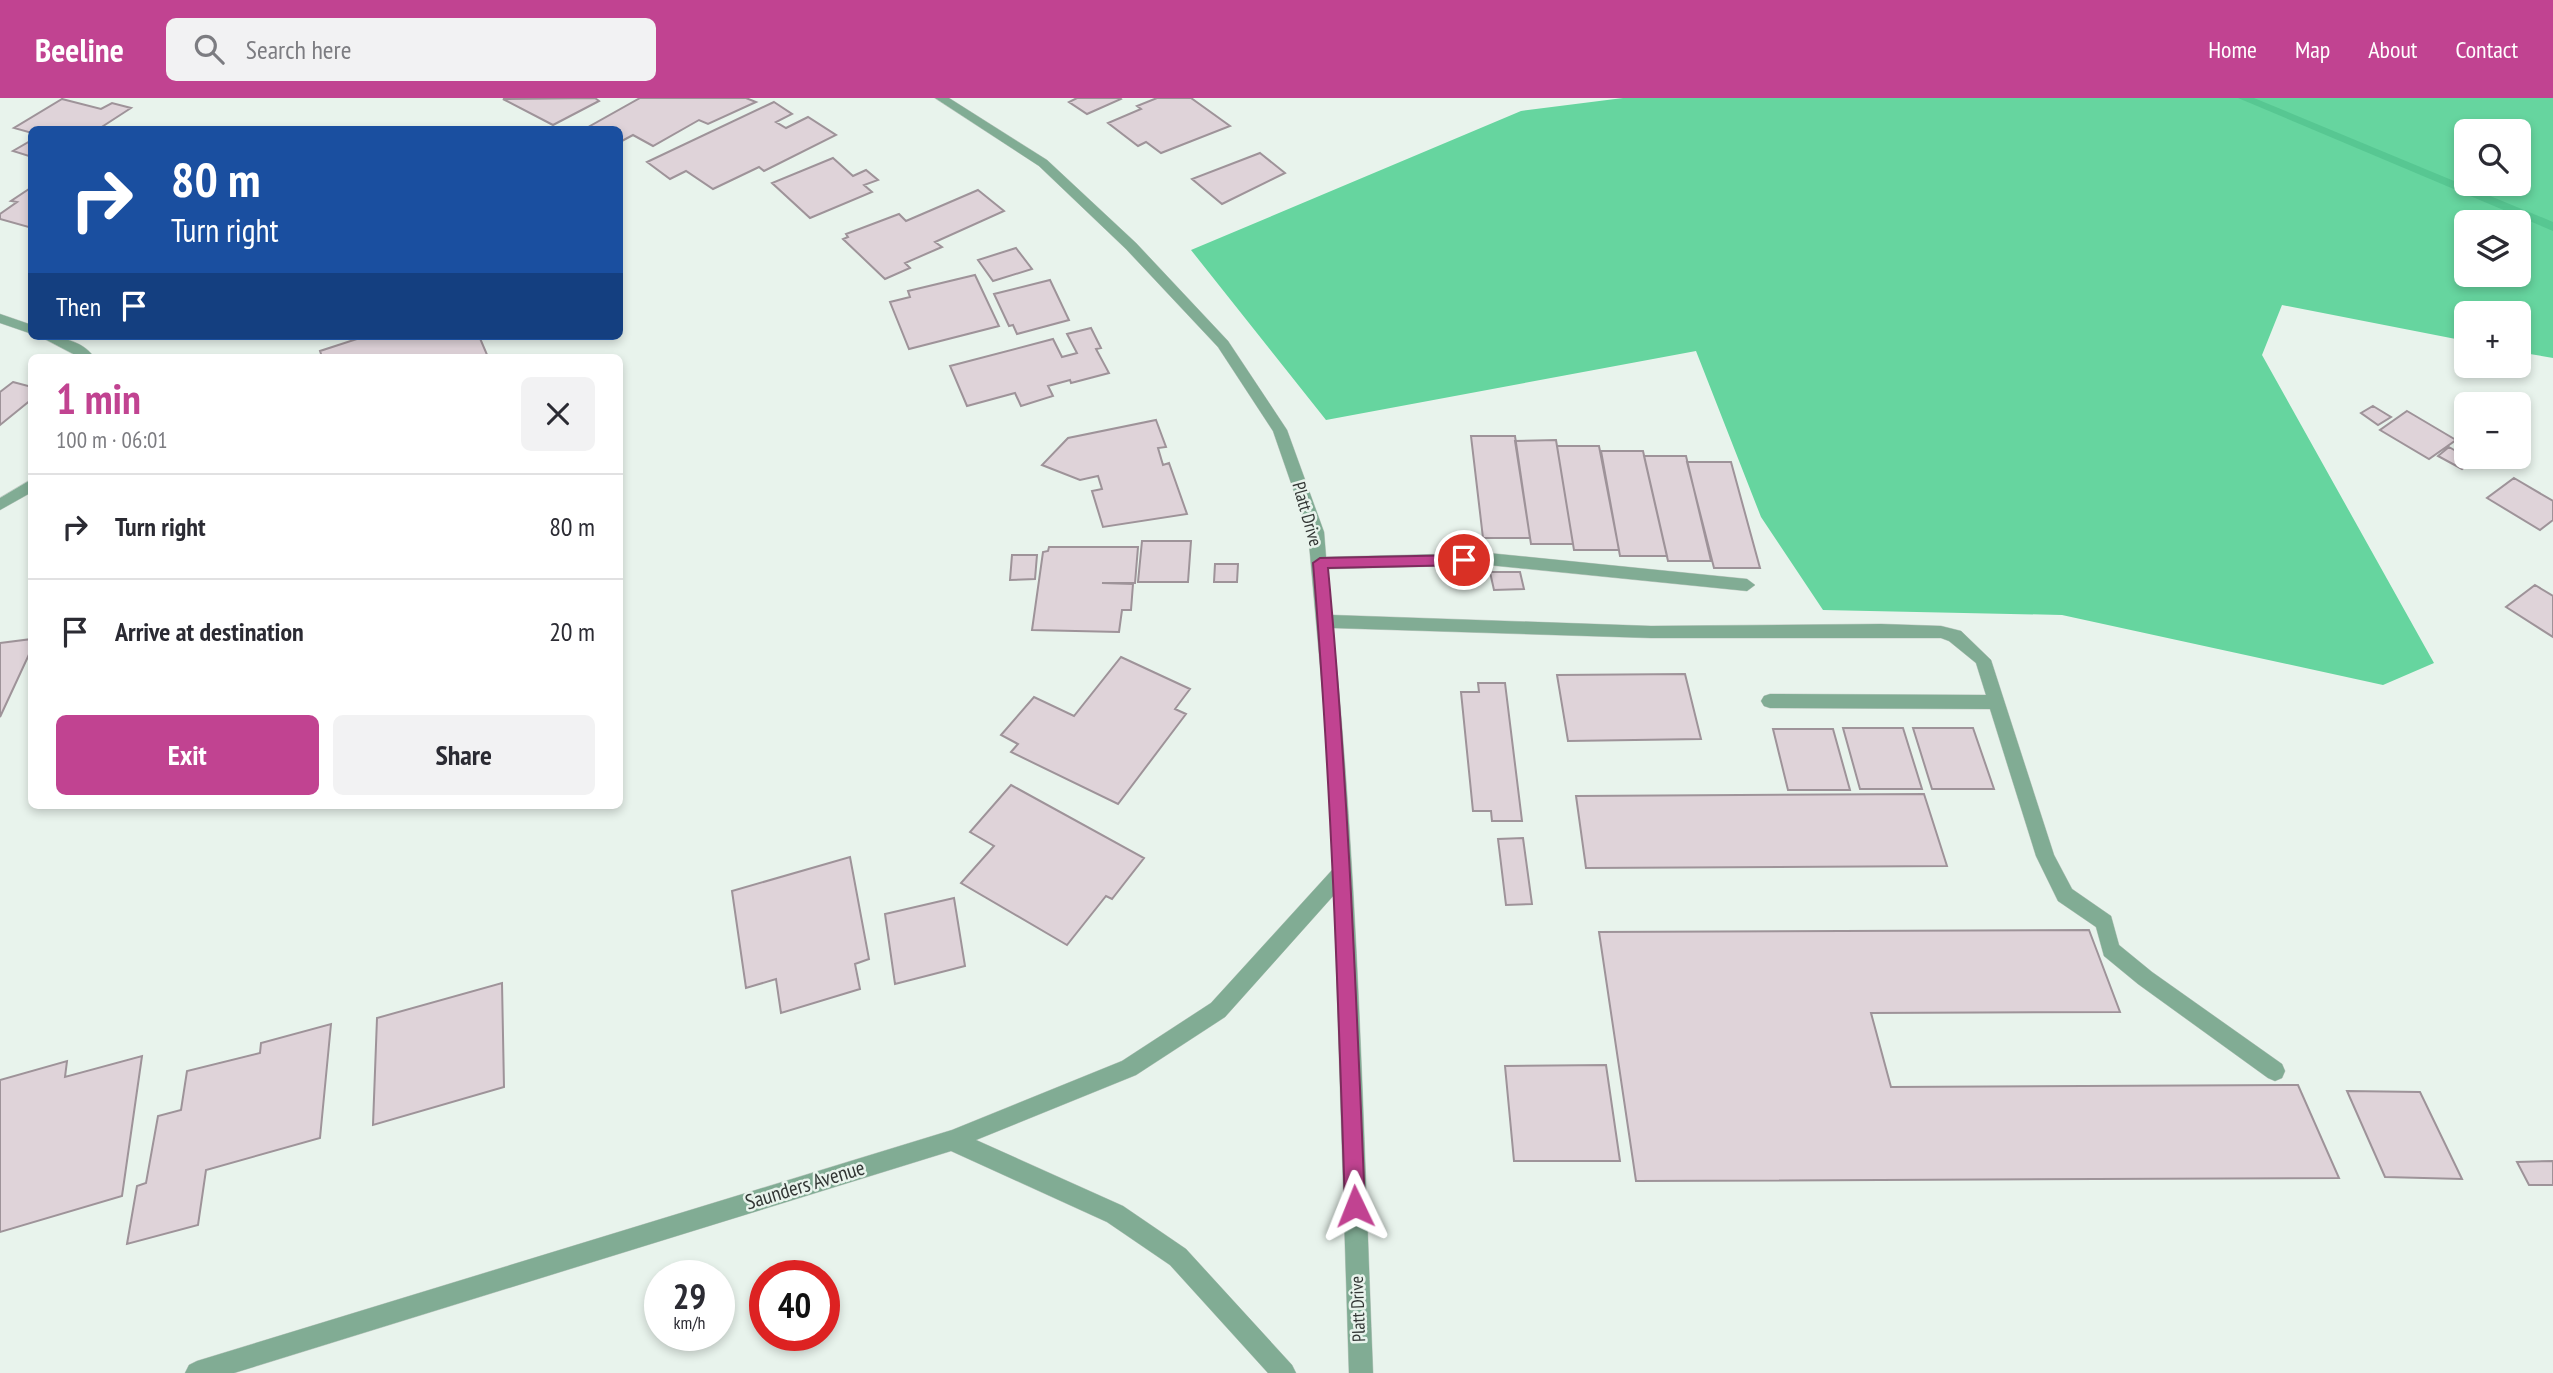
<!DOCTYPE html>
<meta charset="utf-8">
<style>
:root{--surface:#fff;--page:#f2f2f3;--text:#2b2b33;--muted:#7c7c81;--line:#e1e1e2;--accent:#c14391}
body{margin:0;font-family:"PT Sans Narrow",sans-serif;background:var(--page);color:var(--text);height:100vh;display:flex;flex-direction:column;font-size:26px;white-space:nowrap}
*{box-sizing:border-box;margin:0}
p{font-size:23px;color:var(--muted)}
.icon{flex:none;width:38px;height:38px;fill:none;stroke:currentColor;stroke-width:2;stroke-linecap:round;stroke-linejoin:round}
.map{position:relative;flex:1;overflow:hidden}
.drawer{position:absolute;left:28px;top:256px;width:595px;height:455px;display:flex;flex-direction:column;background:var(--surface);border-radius:10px;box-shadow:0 4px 10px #0003}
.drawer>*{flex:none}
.banner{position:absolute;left:28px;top:28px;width:595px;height:214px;border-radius:10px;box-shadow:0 4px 10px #0003;background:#1a4fa0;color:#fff;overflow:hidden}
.tools{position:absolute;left:2454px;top:21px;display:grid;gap:14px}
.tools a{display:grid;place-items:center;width:77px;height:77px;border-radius:10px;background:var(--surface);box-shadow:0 4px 10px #0003;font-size:35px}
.speed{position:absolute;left:644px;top:1162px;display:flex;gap:14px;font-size:35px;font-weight:700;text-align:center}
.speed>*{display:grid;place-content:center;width:91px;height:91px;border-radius:50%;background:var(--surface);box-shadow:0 4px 10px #0003;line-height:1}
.speed small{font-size:18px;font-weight:400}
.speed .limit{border:10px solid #d22;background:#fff;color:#111}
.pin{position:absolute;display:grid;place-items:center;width:60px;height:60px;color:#fff;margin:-30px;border:4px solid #fff;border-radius:50%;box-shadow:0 2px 7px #0007}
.me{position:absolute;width:77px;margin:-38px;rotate:358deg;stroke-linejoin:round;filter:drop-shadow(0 0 5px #0008)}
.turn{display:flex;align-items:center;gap:24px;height:147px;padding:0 28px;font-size:32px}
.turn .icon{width:91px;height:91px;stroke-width:2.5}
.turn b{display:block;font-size:49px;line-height:60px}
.then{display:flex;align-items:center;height:66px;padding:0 28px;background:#0003;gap:14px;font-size:26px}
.round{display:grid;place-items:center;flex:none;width:74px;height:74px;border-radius:10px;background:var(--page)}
.head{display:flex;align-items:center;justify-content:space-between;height:119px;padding:0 28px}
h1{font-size:42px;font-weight:700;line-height:52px;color:var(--accent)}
.action{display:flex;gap:14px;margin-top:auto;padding:14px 28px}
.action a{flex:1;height:80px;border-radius:10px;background:var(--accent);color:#fff;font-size:28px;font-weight:700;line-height:80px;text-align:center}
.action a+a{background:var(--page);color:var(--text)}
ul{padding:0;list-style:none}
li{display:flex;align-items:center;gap:21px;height:105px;padding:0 28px;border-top:2px solid var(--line)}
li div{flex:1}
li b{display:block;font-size:26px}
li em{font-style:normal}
header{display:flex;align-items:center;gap:42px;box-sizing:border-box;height:98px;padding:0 35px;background:var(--accent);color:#fff}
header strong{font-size:33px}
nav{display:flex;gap:38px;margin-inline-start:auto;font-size:24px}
.search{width:490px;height:63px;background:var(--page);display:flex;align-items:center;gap:18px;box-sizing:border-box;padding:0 24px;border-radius:10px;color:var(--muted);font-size:26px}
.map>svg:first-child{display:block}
.forest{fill:#66d59f;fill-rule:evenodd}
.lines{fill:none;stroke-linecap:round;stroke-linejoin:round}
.stream{fill:#57c792;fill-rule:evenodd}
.building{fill:#dfd3d9;stroke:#9e9399;stroke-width:2}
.minor-casing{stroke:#c4cdc7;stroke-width:1}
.minor{fill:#81ac94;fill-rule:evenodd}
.route{fill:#c14391;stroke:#7d2c5e;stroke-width:2}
.labels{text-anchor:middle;stroke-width:5;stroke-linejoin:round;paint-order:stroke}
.street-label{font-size:18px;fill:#323634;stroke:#e8f3ec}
.near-street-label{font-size:21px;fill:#323634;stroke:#e8f3ec}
</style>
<header>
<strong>Beeline</strong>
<div class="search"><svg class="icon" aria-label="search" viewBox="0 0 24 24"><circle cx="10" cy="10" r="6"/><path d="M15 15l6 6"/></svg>Search here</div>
<nav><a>Home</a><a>Map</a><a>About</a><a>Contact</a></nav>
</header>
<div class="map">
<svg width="2553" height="1275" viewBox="0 0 2553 1275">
<rect width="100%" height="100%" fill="#e8f3ec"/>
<path class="forest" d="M1623 0H2553V260L2518 254V215H2466V243L2282 207 2262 257 2434 565 2383 587 2062 517 1823 512 1761 419 1696 253 1326 322 1191 152 1521 13ZM2466 33H2518V86H2466ZM2466 124H2518V177H2466Z"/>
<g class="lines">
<path class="stream" d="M2238 0H2254L2553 124V133Z"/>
</g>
<path class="building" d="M595 0 599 3 553 27 503 1Z
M640 0H746L756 4 708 26 699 22 653 48 633 37 620 44V32H583Z
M1077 0H1120L1121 1 1087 16 1069 4Z
M1157 0H1191L1230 28 1161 55 1146 44 1138 48 1108 25 1141 11 1137 8Z
M62 1 101 11 112 5 131 10 97 32H32V35L14 30Z
M774 4 792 16 776 24 786 30 808 19 836 37 764 73 759 69 713 91 686 73 670 81 647 64Z
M32 42V59L13 53Z
M1260 55 1285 75 1222 106 1192 81Z
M833 60 853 78 866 72 878 82 864 87 872 94 810 120 772 85Z
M29 91 32 130 0 121V116L17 104 11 103Z
M978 92 1004 113 935 144 942 149 905 165 910 170 885 181 843 141 848 139 846 136 899 116 906 123Z
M1016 150 1032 171 993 183 978 162Z
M975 177 999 228 909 251 890 204 910 199 908 193Z
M1050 182 1069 222 1017 236 1013 227 1009 228 994 196Z
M1091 230 1101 250 1096 251 1109 275 1071 285 1070 282 1048 288 1053 298 1021 308 1015 295 967 308 950 268 1053 241 1062 259 1077 255 1067 236Z
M366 238H479L488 259H322L320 253Z
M13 284 32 289V301L0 327V294Z
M2373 308 2391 319 2378 327 2361 315Z
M2407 313 2456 342 2429 361 2380 332Z
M1156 322 1166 349 1158 350 1163 367 1169 365 1187 416 1103 429 1092 393 1102 391 1098 378 1080 382 1042 367 1068 340Z
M1471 338H1515L1530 440H1483Z
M1556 342 1573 446H1531L1515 343Z
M1557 348H1599L1619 452H1574Z
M2449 349 2473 363 2462 371 2438 358Z
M1601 353H1643L1667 458H1620Z
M1644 358H1686L1711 463H1668Z
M1687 364H1731L1760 470H1714Z
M2514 380 2553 403V422L2540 432 2487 400Z
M1142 443H1191L1188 484H1138Z
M1049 449H1138L1135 485H1102L1133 486 1131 512H1122L1119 534 1032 532 1043 454 1048 453Z
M1012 457H1037L1035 481 1010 482Z
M1215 466H1238L1237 484H1214Z
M1490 474H1520L1524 491 1494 492Z
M2535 487 2553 498V539L2506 509Z
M32 541V550L0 619V545Z
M1121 559 1190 591 1175 611 1186 616 1118 706 1011 654 1018 646 1001 637 1034 599 1074 618Z
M1685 576 1701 641 1568 643 1557 577Z
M1478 585H1505L1522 723H1492L1491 713H1473L1461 594H1479Z
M1843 630H1903L1922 691H1860Z
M1913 630H1973L1994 691H1932Z
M1773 631H1833L1850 692H1788Z
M1011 687 1144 760 1112 801 1106 798 1067 847 961 785 994 748 970 734Z
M1924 696 1947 768 1586 770 1576 698Z
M1523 740 1532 806 1506 807 1498 741Z
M850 759 869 861 855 866 860 891 781 915 776 881 746 890 732 793Z
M954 800 965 868 895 886 885 816Z
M2089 832 2120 914 1871 915 1891 989 2298 987 2339 1080 1636 1083 1599 834Z
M502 885 504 989 373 1027 377 920Z
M331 926 320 1040 206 1072 198 1127 127 1146 137 1088 146 1085 158 1018 181 1012 187 973 260 955 261 945Z
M142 958 122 1098 0 1134V982L67 963 65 979Z
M1606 967 1620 1063H1514L1505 968Z
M2347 993 2420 994 2462 1081 2385 1079Z
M2553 1063V1087H2529L2517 1064Z"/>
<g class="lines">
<g class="minor-casing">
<path id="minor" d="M935 0H949L1047 62 1136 145 1228 243 1287 332 1324 434 1326 459 1488 455 1747 481 1755 487 1747 493 1488 467 1327 471 1332 517 1651 528 1881 526 1941 528 1961 533 1991 562 2054 757 2072 791 2111 818 2119 847 2152 874 2282 966 2285 973 2282 980 2275 983 2268 980 2138 886 2104 858 2096 829 2058 803 2036 758 1990 611 1770 610 1764 608 1761 603 1764 598 1770 596 1986 597 1976 565 1949 543 1941 540H1651L1333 530C1358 777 1363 1026 1373 1275H1349L1334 797 1225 919 1136 977 976 1042 1123 1108 1186 1151 1292 1267 1296 1275H1268L1170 1167 1107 1124 951 1053 234 1275H185L189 1267 197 1263 952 1032 1122 963 1211 905 1333 771 1326 634 1308 434 1273 333 1218 249 1126 151 1039 68Z
M0 216 32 227V236L0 225Z
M39 238C58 238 82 242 94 259H79Z
M32 381V394L0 412V400Z"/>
</g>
<use href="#minor" class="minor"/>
</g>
<path class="route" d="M1464 457 1471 462 1464 467 1328 470C1348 683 1356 895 1365 1108L1362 1115 1355 1118 1348 1115 1345 1108C1338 893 1331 679 1313 465L1320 460Z"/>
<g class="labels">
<g class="street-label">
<text transform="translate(1307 416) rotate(74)" y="6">Platt Drive</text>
<text transform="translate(1358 1211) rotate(-92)" y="6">Platt Drive</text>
</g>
<g class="near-street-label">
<text transform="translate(805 1087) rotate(-17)" y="7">Saunders Avenue</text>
</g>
</g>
</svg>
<div class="tools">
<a><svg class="icon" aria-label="search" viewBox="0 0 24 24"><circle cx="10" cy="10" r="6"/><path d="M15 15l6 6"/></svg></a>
<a><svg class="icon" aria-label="layers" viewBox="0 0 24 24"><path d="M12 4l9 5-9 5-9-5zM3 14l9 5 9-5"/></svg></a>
<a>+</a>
<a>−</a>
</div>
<div class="speed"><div>29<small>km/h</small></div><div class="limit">40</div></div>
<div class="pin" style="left:1464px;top:462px;background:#d93025"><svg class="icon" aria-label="arrive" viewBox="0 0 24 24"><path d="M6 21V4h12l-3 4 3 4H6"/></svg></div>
<svg class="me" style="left:1355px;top:1108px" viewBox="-20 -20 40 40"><path d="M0-17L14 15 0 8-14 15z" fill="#c14391" stroke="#fff" stroke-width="4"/></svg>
<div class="banner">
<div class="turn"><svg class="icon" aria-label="right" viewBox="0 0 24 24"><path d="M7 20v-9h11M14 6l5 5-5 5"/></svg><div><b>80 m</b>Turn right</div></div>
<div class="then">Then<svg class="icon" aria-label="arrive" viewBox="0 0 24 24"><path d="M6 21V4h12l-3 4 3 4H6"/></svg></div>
</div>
<section class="drawer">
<div class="head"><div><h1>1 min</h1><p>100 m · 06:01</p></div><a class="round"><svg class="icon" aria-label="close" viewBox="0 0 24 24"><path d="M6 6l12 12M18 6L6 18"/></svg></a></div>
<ul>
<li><svg class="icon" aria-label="right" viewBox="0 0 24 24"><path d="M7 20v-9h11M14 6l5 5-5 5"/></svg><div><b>Turn right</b></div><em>80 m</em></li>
<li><svg class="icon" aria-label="arrive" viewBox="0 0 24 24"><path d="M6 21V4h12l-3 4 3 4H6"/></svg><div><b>Arrive at destination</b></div><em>20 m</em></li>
</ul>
<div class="action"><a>Exit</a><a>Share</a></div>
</section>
</div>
